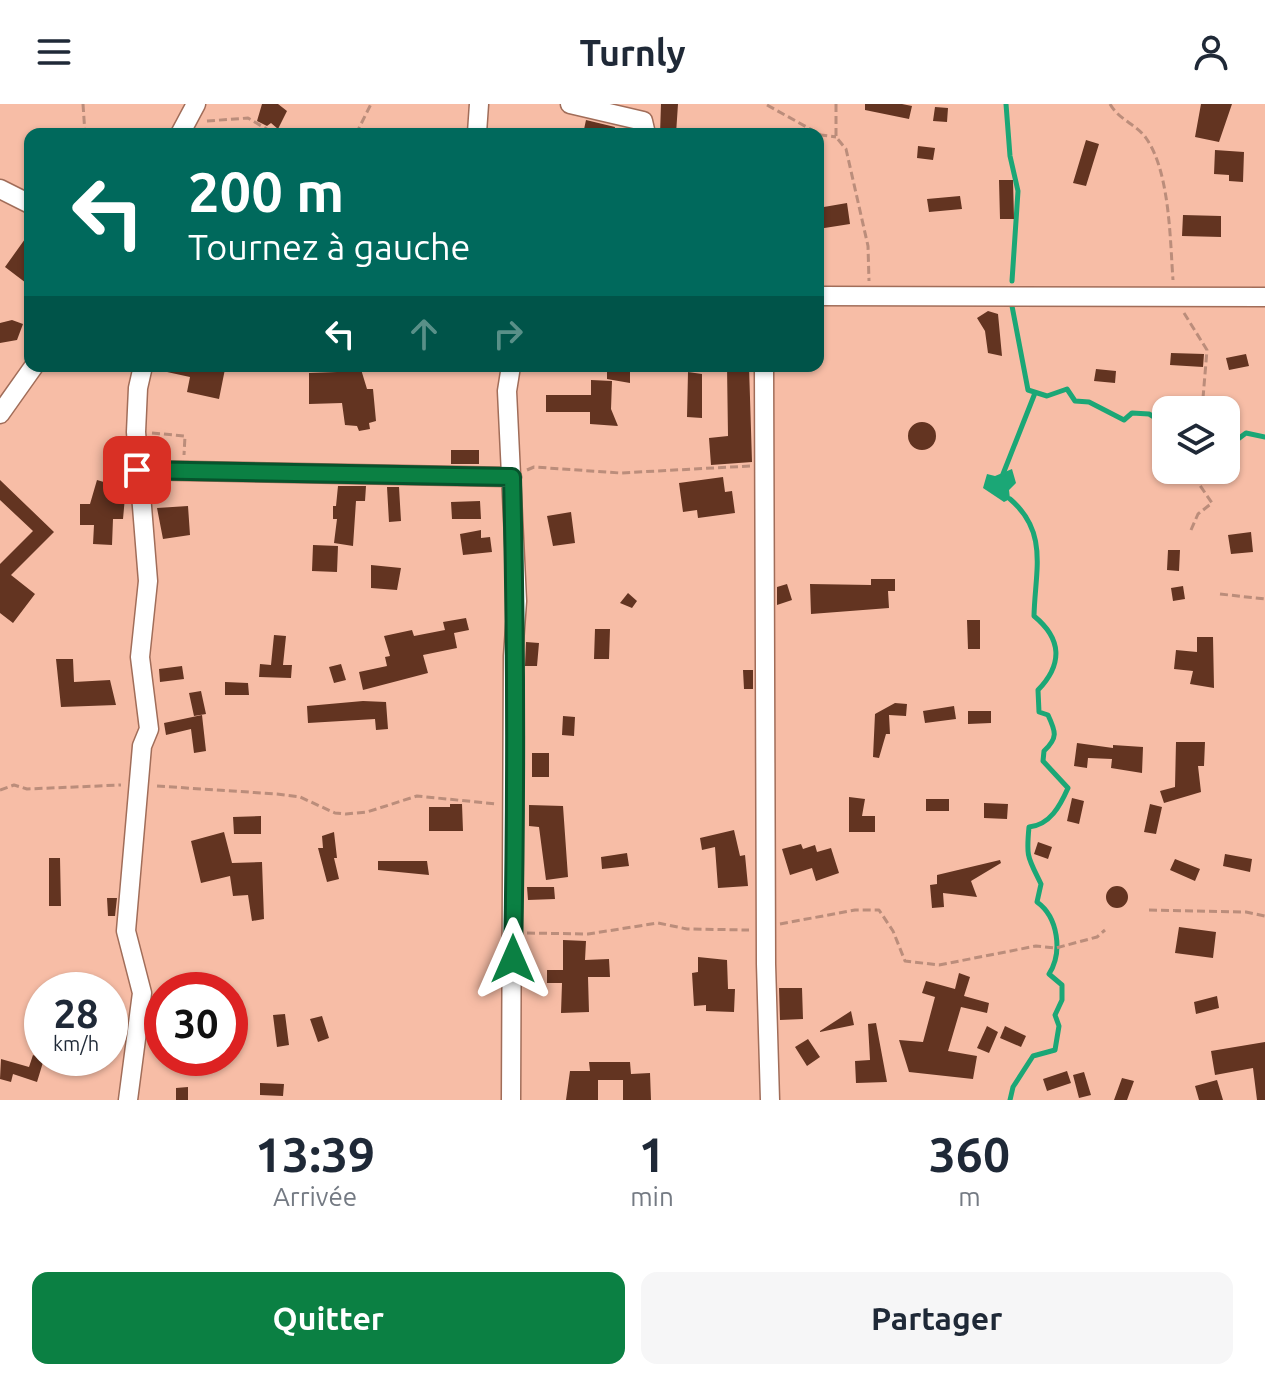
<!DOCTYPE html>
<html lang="fr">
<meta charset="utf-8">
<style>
:root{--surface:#fff;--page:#f6f6f7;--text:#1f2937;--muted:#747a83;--accent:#0b8043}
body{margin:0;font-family:Ubuntu,sans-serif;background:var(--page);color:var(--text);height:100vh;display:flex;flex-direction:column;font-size:30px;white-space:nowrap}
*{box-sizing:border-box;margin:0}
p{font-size:26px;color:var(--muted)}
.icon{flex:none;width:44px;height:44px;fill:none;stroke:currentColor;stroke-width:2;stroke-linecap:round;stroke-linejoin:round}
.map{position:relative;height:996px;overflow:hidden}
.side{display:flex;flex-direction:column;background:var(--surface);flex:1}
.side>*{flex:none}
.hud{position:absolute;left:24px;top:24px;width:800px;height:244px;border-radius:16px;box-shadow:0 2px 6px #0004;background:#00695c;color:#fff;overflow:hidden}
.tools{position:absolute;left:1152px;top:292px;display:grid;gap:16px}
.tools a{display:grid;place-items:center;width:88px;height:88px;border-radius:16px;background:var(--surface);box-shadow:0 2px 6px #0004;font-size:40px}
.speed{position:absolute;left:24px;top:868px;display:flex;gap:16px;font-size:40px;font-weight:700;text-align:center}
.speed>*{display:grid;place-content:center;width:104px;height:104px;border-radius:50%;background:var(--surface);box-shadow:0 2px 6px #0004;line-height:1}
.speed small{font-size:20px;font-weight:400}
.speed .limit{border:12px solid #d22;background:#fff;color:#111}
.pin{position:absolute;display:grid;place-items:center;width:68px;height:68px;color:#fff;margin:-34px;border-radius:16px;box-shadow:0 4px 12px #0006}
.me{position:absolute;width:88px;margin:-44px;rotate:0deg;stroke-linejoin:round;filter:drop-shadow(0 0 6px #0008)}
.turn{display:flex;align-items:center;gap:28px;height:168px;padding:0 32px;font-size:36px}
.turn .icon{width:104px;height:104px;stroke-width:2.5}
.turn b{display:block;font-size:56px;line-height:68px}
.lanes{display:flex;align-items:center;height:76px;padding:0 32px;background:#0003;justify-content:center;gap:40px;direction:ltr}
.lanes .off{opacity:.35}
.eta{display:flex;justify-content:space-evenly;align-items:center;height:136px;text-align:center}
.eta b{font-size:48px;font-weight:700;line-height:56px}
.button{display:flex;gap:16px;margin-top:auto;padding:16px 32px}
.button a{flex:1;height:92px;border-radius:16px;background:var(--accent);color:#fff;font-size:32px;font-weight:700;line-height:92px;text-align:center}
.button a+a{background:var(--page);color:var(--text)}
header{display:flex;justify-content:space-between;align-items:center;height:104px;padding:0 32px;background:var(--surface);font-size:36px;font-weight:700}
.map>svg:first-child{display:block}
.water{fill:#1ba776}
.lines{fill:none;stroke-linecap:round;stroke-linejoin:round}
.stream{stroke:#1ba776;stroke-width:5}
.building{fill:#633421}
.minor-casing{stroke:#a16d59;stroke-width:21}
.path{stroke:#bb8d7b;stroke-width:3;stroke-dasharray:8 4;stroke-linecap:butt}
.minor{stroke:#fff;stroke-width:18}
.route-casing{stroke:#07532c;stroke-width:20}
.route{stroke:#0b8043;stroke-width:14}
</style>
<header><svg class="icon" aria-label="menu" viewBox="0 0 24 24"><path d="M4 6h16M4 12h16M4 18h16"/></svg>Turnly<svg class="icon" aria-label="person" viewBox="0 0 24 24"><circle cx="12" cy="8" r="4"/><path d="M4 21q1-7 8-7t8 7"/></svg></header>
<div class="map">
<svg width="1265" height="996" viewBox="0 0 1265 996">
<rect width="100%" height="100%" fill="#f7bda6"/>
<path class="water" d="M1012 365 1016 379 1009 386 1010 395 1004 398 983 384 987 370 995 372Z"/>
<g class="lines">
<path class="stream" d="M1006 0 1010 52 1018 87 1012 177
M1012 202 1028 286 1047 292 1067 285 1075 297 1089 298 1124 316 1132 309 1149 310 1166 320
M1226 344 1246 329 1265 333
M1003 370 1035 289
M1010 996 1013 983 1033 952 1055 946 1059 922 1055 911 1062 896V881L1049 870C1063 848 1058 813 1037 798L1041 780C1028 753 1026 754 1029 723 1050 721 1060 702 1068 684L1043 657 1044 647C1058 634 1056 628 1048 611L1039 608 1038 586C1063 560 1062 535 1034 512 1035 467 1049 428 1010 395"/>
</g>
<path class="building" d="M262 0H278L287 7 278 25 271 19 267 22 257 17Z
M661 0H678L676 30H660Z
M865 0H902L912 2 909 15 865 6Z
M1201 0H1232L1219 38 1195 33Z
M935 3 948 4 947 18 933 17Z
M586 16 615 23 614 30H583Z
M1086 36 1099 40 1086 82 1073 79Z
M918 42 935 44 933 56 917 54Z
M1215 46 1244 48 1243 78 1229 77V71L1214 70Z
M999 76H1013L1014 115H1000Z
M960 92 962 105 929 108 927 95Z
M847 99 850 120 818 125V104Z
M1183 111 1221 112V133L1182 132Z
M30 128V182L5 163Z
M988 207 998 210 1002 252 988 249 985 227 977 214Z
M12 216 23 220 17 236 0 239V219Z
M1171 249 1204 250 1203 263 1170 261Z
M1246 250 1249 262 1229 266 1226 254Z
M168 262 225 265 219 295 187 288 190 273 167 268Z
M336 262H360L367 285H373L376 317 369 319 370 325 359 327 357 322 345 321 342 299 309 300V269L337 268Z
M607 262H630V279L607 275Z
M727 262H749L752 358 711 361 709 334 728 332Z
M1096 265 1116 267 1115 279 1094 277Z
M688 268 702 270V314L687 313Z
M591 276 612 277 611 305 618 322 590 320V308H546V291H591Z
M908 332a14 14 0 1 1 28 0a14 14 0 1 1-28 0Z
M451 346H479V360H451Z
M723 373 725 388 732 387 735 409 698 414 697 406 683 408 679 379Z
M0 376 54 428 11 471 35 490 13 519 0 509V460L33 427 0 396Z
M97 376 114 381 122 379 125 393 123 415H113L112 441 93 440 94 421H80V400H90Z
M338 382H366L365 397H356L353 442 334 439 337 415H333V402H336Z
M387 383H399L401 417 389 418Z
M480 397 481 415H452L451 398Z
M188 402 190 431 163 435 157 404Z
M571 408 575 439 553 442 547 412Z
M481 426V434L490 433 492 448 463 451 460 430Z
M1251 428 1253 448 1231 450 1228 431Z
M313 441 338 442 337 468 312 467Z
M1168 446H1180L1179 467 1167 466Z
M371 461 401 464 397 486 371 484Z
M871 475H895V487H888L889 504 811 510 810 480 871 481Z
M787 480 792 496 777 501V483Z
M1183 482 1185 495 1173 497 1171 484Z
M628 489 637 497 632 504 620 499Z
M466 514 469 526 454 529 457 544 423 551 428 569 363 586 359 568 387 562 385 553 390 552 384 532 412 526 414 532 445 526 443 518Z
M967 516H980V545H968Z
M595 525H610L609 555H594Z
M274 531 286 532 283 561H292L291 574 259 573 260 560 271 561Z
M1197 533H1213L1214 584 1190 580 1193 567 1174 565 1176 546 1197 548Z
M526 538 539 539 537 562H525Z
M56 555H73L74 578 110 576 116 601 61 603Z
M341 560 346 576 334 579 329 563Z
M182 562 184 575 160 578 159 565Z
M743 566H753V585H744Z
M225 578 248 579 249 591H225Z
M201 587 206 610 194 612 189 589Z
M363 597 386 598 388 625 376 626 375 615 308 619 307 602Z
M895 599 907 600 906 612 889 611 890 630H886L879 654 873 653 875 610Z
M954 602 956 615 925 619 923 607Z
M968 607H991V619L968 620Z
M202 611 206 647 194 649 191 625 166 631 164 619Z
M563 612 575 613 574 632 562 631Z
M1176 638H1205L1204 662H1198L1201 688 1164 699 1160 687 1175 683Z
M1077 639 1113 644V641L1143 643 1142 669 1111 664 1112 655 1088 654 1087 664 1074 662Z
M532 649H549V673H532Z
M849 693 865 695 862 712H875V728H849Z
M1072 694 1084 697 1079 720 1067 717Z
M926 695H949V707H926Z
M984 699 1008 700 1007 715 984 714Z
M450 700H462L463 727H429V703H450Z
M1150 700 1162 703 1156 730 1144 728Z
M529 701 563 702 568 773 546 776 539 723 529 722Z
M261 712V730H234L233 713Z
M734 726 740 752 745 751 748 782 718 784 715 743 702 746 700 734Z
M224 728 232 759 262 758 264 815 252 817 248 791 233 792 230 772 201 779 191 737Z
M334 728 337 754H334L339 775 327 778 318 744H323L322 732Z
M1038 738 1052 743 1048 755 1034 750Z
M801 740 803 745 815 741 817 748 831 744 839 769 816 777 812 764 790 771 782 745Z
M627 749 629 762 602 765 601 753Z
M1225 750 1252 755 1250 768 1223 762Z
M49 754H60L61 802H49Z
M1175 755 1200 765 1195 777 1170 766Z
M1000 756 1001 759 971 777 977 793 943 789 944 803 932 804 930 781 937 780V771Z
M378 757H427L429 771 378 766Z
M1106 793a11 11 0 1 1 22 0a11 11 0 1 1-22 0Z
M527 783H554L555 795 528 796Z
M107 794H117L115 812H108Z
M1179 823 1216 828 1213 854 1175 849Z
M563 836 586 837 585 856 609 855 610 873H588L589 908 561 909 562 879H547V866H563Z
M698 853 727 856 728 885H735L734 908 706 907V901L694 902 692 869 698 868Z
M959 869 970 873 964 892 989 899 987 909 961 903 948 947 977 952 973 975 909 968 899 936 923 938 935 893 922 889 926 877 955 885Z
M779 884H802L803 915 780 916Z
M1217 892 1219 904 1196 910 1194 898Z
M851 907 854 921 820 928V927Z
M285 910 289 941 277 943 273 911Z
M322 912 329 934 318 938 310 915Z
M876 919 887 978 856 979 855 957 870 956 868 920Z
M987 922 998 928 989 949 977 944Z
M1005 922 1026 932 1021 943 1000 934Z
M808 935 820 953 807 962 795 943Z
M1265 938V996H1257L1253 964 1215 971 1211 947Z
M33 951 44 955 37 978 13 970 11 978 0 975 1 955 29 963Z
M589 958H630L631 970 650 969 651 996H623V976H598V996H566L570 967H590Z
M1067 967 1071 979 1047 987 1043 975Z
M1084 968 1091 991 1079 994 1073 971Z
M1122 974 1134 977 1127 996H1114Z
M1217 976 1223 996H1199L1195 982Z
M260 979 284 980 283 992 260 991Z
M188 983V996H176V984Z"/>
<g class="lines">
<g class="minor-casing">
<path id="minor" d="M570 0 643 17 646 30
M477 29 479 0
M180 30 196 0
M0 85 30 100
M818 192 1265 193
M511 262 507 287 517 497 513 552 511 996
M764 262 766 860 770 996
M0 310 34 262
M137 366 512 373
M128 996 142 889 126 827 142 642 149 625 140 553 148 477 136 328 138 284 143 262"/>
</g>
<path class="path" d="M83 0 85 30
M836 0V33L846 45 868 142 869 177
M1110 0C1119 16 1136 20 1146 34 1170 68 1170 136 1173 176
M767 1 821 31 836 33
M207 17 248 14 275 30
M356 30 371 0
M1184 209 1207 246 1202 306
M152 329 185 332 184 351
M527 366 534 363 620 369 750 362
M1191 426 1198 410 1212 399 1199 380V366
M1220 490 1265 495
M157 682 277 690 300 693 335 709 346 710 367 708 417 692 497 700
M0 686 14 681 27 685 121 681
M1149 806 1246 808 1265 812
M780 820 855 806H879L893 827 905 857 939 861 1036 842 1056 844 1097 833 1105 826
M527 829 588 830 658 819 687 825 749 826"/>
<use href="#minor" class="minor"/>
</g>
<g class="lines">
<g class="route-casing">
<path id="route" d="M137 366 512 373C516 534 516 695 513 855"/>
</g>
<use href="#route" class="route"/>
</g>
</svg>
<div class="tools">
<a><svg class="icon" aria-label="layers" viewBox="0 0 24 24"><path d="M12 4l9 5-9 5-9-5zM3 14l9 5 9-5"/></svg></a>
</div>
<div class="speed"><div>28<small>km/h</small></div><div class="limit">30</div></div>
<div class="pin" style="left:137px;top:366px;background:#d93025"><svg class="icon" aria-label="arrive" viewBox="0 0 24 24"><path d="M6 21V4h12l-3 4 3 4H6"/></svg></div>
<svg class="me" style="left:513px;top:855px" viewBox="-20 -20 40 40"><path d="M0-17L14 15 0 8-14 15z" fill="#0b8043" stroke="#fff" stroke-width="4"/></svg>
<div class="hud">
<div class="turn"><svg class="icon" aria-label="left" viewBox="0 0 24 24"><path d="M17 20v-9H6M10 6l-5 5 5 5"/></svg><div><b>200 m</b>Tournez à gauche</div></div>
<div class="lanes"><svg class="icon" aria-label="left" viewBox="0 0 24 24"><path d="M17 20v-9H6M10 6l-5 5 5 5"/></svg><svg class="icon off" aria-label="ahead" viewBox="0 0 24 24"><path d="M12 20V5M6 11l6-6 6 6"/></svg><svg class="icon off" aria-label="right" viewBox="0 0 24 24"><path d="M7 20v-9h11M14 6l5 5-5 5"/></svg></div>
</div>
</div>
<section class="side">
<div class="eta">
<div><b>13:39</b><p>Arrivée</p></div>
<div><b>1</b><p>min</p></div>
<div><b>360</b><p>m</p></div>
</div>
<div class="button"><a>Quitter</a><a>Partager</a></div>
</section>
